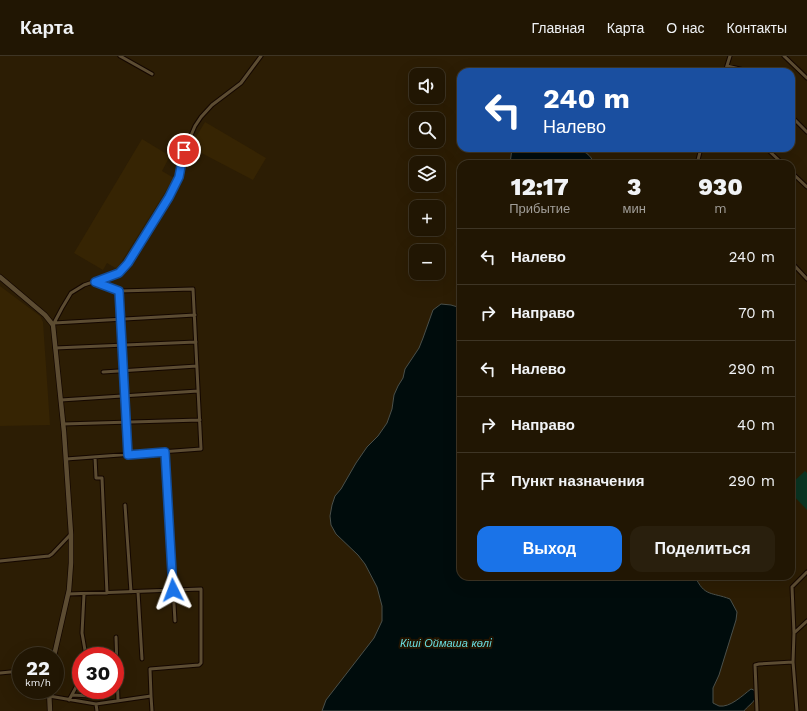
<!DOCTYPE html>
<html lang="ru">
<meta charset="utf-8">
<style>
:root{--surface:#211603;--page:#291f0d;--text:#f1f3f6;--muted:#a29f9a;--line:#3e3525;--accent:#1a73e8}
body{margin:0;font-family:"Work Sans",sans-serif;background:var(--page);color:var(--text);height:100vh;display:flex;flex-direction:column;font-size:15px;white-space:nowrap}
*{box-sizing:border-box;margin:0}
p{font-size:13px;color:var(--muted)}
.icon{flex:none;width:22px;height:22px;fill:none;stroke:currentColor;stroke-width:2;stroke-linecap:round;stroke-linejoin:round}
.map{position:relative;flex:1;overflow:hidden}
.panel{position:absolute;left:457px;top:104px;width:338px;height:420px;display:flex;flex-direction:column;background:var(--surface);border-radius:12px;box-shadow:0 4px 16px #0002,0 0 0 1px var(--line)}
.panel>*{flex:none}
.hud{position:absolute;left:457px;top:12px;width:338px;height:84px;border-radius:12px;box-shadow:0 4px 16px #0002,0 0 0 1px var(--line);background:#1a4fa0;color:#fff;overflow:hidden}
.tools{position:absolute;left:409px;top:12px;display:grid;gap:8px}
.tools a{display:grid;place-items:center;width:36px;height:36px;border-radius:8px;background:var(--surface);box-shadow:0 4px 16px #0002,0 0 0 1px var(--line);font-size:20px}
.speed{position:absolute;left:12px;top:591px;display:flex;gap:8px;font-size:20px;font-weight:700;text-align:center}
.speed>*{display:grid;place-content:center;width:52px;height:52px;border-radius:50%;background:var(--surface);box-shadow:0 4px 16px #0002,0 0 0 1px var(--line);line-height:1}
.speed small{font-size:10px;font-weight:400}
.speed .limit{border:6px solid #d22;background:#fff;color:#111}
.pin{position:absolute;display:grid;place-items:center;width:34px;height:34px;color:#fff;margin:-17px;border:2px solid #fff;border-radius:50%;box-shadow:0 1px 4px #0007}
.me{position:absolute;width:44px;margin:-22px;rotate:357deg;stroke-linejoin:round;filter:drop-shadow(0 0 3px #0008)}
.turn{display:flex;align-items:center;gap:14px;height:84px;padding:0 20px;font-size:18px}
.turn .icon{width:52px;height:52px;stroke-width:2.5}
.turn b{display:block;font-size:28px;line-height:34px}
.eta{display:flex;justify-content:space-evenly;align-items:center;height:68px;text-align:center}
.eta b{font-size:24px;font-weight:800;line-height:28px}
.action{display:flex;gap:8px;margin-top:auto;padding:8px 20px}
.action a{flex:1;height:46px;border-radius:12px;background:var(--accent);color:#fff;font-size:16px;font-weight:800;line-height:46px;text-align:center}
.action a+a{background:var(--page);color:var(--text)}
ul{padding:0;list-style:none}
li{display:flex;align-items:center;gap:12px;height:56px;padding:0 20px;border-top:1px solid var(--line)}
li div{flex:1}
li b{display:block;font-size:15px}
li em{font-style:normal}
header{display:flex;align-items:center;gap:24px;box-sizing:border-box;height:56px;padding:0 20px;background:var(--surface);border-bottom:1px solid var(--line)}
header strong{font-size:19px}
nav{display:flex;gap:22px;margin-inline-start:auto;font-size:14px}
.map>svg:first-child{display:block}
.built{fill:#362403}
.green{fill:#0a3422}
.water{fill:#000c0c;stroke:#4a504b}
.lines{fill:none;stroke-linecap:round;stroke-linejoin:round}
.street-casing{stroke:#140700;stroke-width:5}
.secondary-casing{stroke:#140700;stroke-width:6}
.street{stroke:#5c4c32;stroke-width:3}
.secondary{stroke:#5c4c32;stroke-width:4.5}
.route-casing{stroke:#114b97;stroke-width:10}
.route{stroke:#1a73e8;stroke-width:7}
.labels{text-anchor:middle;stroke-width:4;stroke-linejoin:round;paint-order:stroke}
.water-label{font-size:11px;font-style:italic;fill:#6adfe0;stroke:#221400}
</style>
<header>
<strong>Карта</strong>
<nav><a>Главная</a><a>Карта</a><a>О нас</a><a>Контакты</a></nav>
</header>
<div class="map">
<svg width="807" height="655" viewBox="0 0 807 655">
<rect width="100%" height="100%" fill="#2c1d04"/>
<path class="built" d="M205 66 266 102 253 124 190 91Z
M142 83 170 100 162 115 174 122 117 213 107 207 103 214 74 197Z
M0 230 40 260 43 266 50 369 0 370Z"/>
<path class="green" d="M805 415 807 417V454L791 437V428Z"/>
<path class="water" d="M512 92H575C582 94 593 99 593 108H510Z
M441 248 451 249 461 252V520H695C704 541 712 536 730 543L737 556 736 564 719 619 713 632V647C715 648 717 649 719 650 730 652 743 639 751 633L754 634C759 645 750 647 744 655H322L326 644 374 582 382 565V550L377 531 365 508 358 499 336 478 331 469 330 460 332 449 335 440 341 433 356 407 367 391 378 380 387 367 392 353 394 339 398 330 403 322 405 313 419 292 423 282 433 254Z"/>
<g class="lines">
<g class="street-casing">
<path id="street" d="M120 0 152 18
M784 0 807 22
M727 10 744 14 746 16
M725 16 730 0
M791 60 807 76
M766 92 783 108
M697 108 701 92
M791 116 807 131
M791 206 807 223
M119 235 128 399
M54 267 195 259
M53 269 62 252 71 237 84 229 119 217 124 213 169 141 179 121 183 98 195 70 201 61 212 49 241 27 261 0
M55 292 196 286
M103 316 197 310
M61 344 198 335
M63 368 200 364
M165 396 175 565
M95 401 96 422H102L107 537
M66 403 201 393 193 233 119 235 95 226
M125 449 131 536
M0 505 49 500 52 498 71 478
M138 536 142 603
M68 538 201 533V607L199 609 150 613 151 640
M84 538 82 577 86 600
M794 577 807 565
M116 581 118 645
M0 617 21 615
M72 639 91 640
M49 640 96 648 151 640 152 655
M69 644 81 622
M96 648 97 655
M757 655 755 609 759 608 793 606
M797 655 793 606 794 577 792 531 807 516"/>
</g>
<g class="secondary-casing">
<path id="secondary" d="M0 221 45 259 53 269 64 376 71 478V507L69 534 54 600
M49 634 50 655"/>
</g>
<use href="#street" class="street"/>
<use href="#secondary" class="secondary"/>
</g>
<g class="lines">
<g class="route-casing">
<path id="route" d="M173 534 165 396 128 399 119 235 95 226 119 217 128 207 169 141 179 121 184 94"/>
</g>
<use href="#route" class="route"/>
</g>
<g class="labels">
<g class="water-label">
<text x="446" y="591">Кіші Оймаша көлi</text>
</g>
</g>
</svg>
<div class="tools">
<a><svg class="icon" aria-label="sound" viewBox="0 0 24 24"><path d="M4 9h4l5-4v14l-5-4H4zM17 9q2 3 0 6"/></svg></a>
<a><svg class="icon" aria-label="search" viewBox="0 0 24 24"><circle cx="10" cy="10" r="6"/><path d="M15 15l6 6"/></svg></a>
<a><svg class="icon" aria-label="layers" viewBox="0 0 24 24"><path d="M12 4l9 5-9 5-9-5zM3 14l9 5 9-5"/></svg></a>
<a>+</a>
<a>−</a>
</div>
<div class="speed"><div>22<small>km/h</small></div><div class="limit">30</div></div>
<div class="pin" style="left:184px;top:94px;background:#d93025"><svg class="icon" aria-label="arrive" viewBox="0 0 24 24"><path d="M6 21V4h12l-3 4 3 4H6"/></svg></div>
<svg class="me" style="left:173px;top:534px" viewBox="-20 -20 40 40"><path d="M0-17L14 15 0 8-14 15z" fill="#1a73e8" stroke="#fff" stroke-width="4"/></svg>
<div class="hud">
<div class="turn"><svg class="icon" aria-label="left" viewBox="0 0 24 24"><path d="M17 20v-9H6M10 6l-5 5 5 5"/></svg><div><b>240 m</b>Налево</div></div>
</div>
<section class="panel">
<div class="eta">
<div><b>12:17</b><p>Прибытие</p></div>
<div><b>3</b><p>мин</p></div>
<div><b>930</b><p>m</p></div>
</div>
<ul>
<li><svg class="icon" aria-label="left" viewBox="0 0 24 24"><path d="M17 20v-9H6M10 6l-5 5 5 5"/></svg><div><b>Налево</b></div><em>240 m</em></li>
<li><svg class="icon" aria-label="right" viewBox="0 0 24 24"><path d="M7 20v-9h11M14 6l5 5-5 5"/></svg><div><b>Направо</b></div><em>70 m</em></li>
<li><svg class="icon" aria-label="left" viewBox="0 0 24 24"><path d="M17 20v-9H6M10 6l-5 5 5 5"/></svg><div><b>Налево</b></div><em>290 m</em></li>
<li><svg class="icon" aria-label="right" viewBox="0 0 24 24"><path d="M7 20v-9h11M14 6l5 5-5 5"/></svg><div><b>Направо</b></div><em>40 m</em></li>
<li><svg class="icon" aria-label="arrive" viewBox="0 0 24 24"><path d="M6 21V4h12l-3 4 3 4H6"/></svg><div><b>Пункт назначения</b></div><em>290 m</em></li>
</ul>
<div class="action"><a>Выход</a><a>Поделиться</a></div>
</section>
</div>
